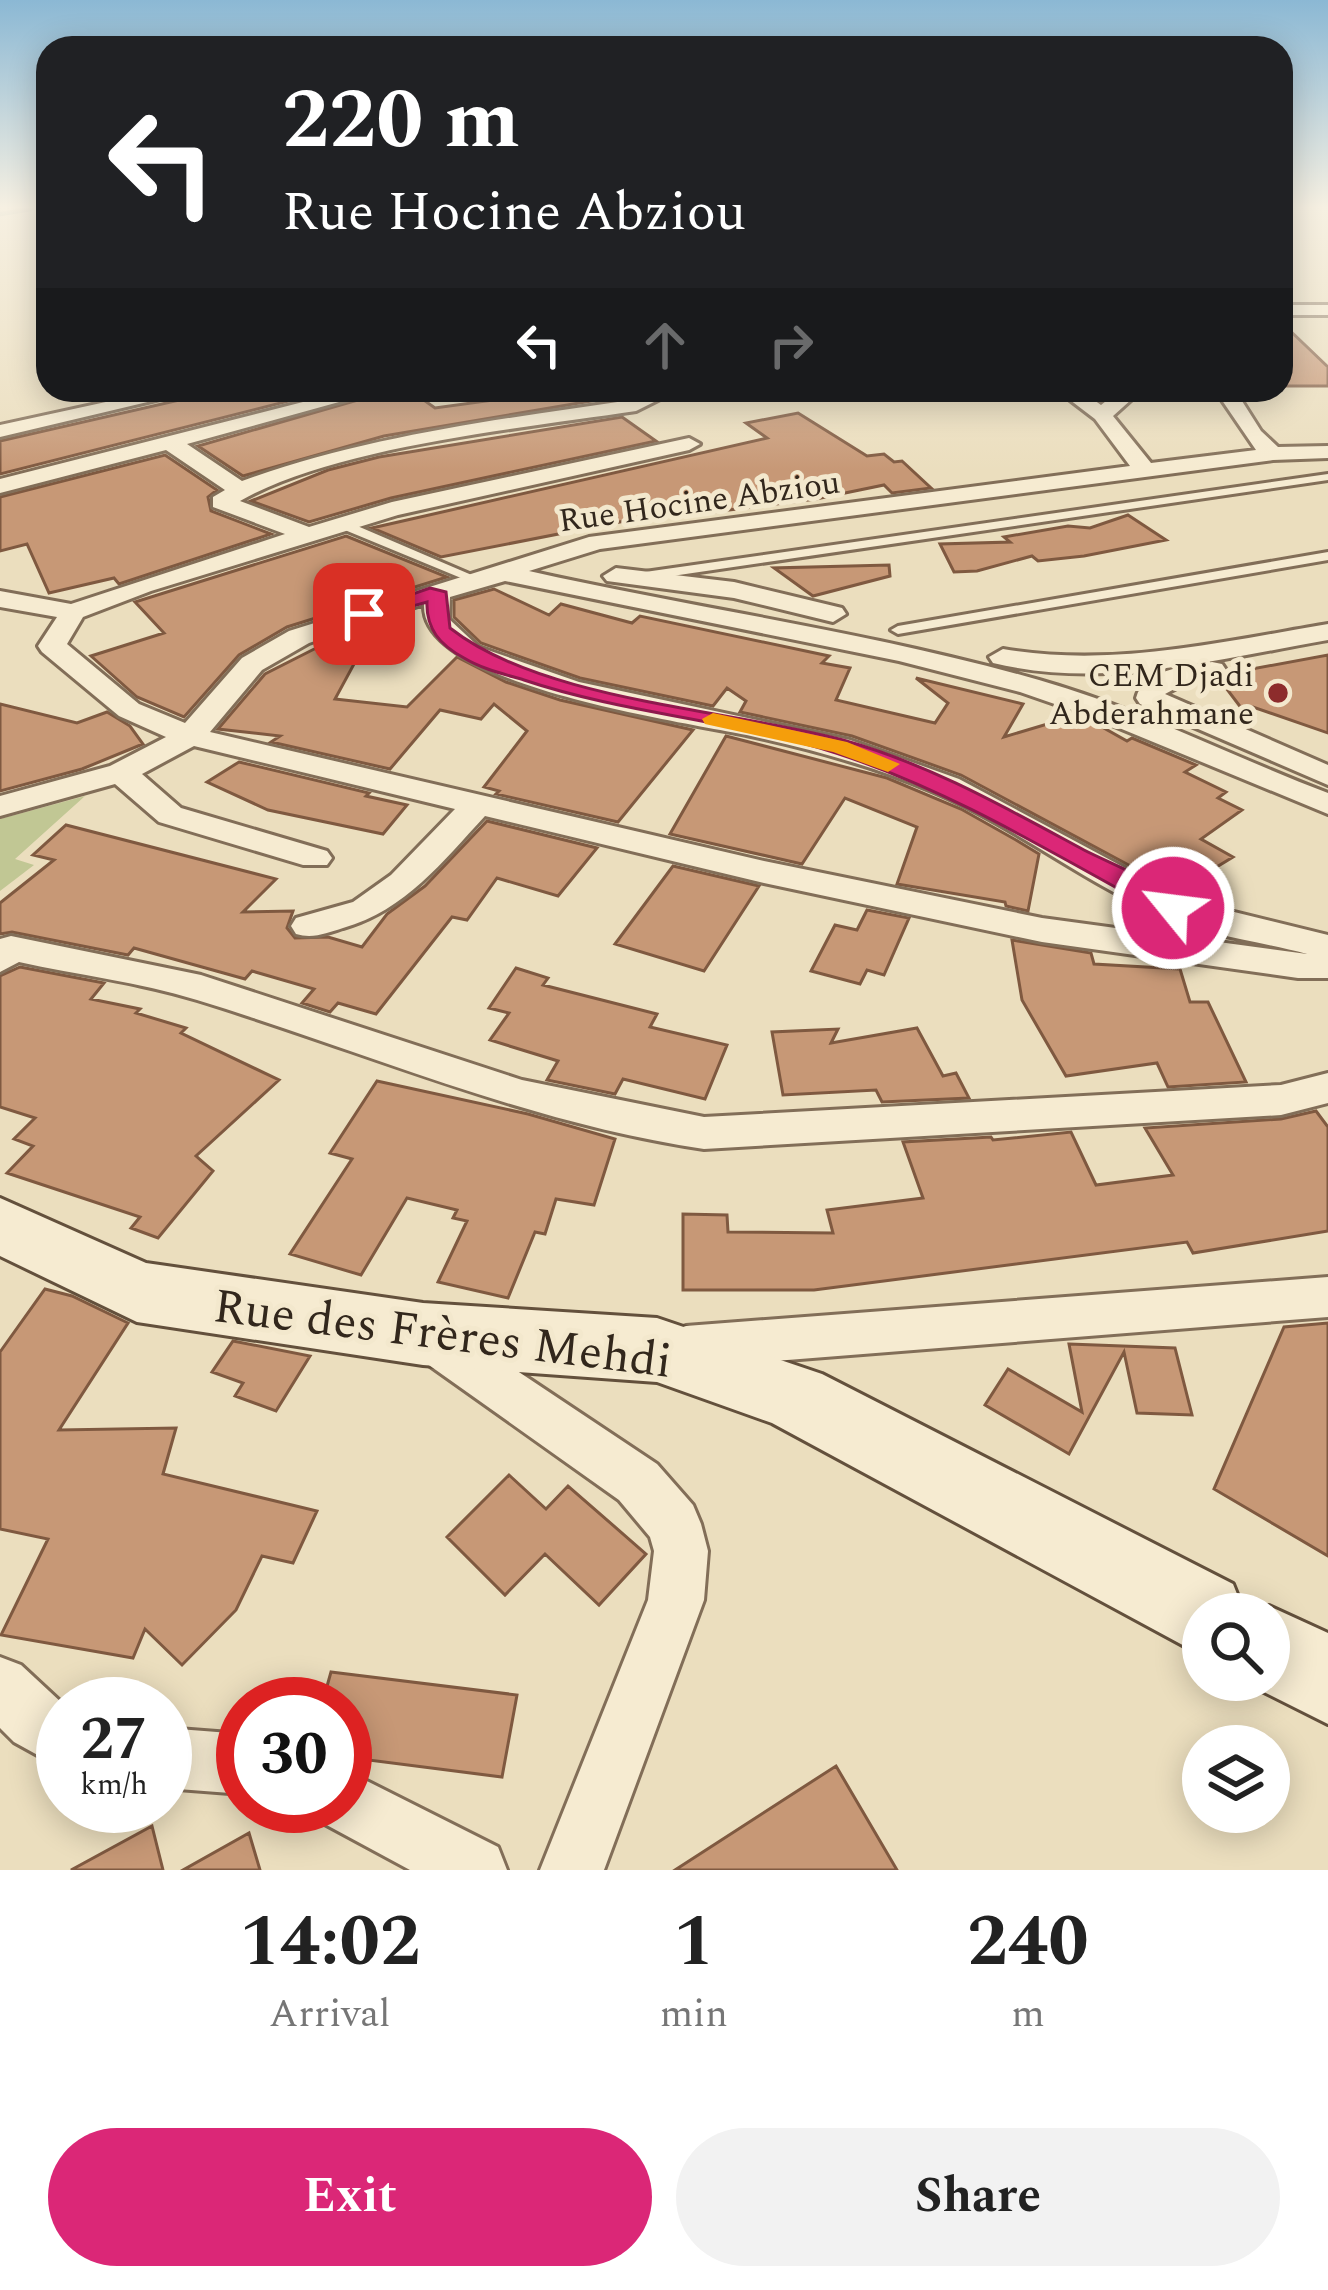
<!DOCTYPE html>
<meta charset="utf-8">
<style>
:root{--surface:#fff;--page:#f2f2f2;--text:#222;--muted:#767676;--accent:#db2777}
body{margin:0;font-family:Spectral,serif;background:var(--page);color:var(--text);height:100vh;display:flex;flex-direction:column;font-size:45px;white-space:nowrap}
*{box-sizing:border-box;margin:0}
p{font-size:39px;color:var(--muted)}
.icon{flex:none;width:66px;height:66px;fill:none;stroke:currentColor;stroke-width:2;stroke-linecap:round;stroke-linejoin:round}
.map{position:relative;height:1870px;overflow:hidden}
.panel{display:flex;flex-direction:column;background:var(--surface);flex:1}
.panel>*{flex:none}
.hud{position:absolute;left:36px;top:36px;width:1257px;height:366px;border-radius:36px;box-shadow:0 6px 30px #0003;background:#202124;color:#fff;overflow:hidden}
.buttons{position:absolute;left:1182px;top:1593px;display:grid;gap:24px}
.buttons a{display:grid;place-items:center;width:108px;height:108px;border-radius:50%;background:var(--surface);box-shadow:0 6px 30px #0003;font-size:60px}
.speed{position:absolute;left:36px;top:1677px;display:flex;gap:24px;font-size:60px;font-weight:700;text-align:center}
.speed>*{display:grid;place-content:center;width:156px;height:156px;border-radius:50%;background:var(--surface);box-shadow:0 6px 30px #0003;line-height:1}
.speed small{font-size:30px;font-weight:400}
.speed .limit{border:18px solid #d22;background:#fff;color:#111}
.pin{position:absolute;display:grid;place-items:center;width:102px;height:102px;color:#fff;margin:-51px;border-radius:24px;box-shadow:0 6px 18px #0006}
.me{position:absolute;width:132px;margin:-66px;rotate:299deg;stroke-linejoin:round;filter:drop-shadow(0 0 9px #0008)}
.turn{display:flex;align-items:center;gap:42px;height:252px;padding:0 48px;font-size:54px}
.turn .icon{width:156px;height:156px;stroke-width:2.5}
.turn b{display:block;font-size:84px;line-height:102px}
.lanes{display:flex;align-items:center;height:114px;padding:0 48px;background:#0003;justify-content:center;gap:60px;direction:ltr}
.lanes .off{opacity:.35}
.eta{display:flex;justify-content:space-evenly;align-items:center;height:204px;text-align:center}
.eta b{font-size:72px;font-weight:700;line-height:84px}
.cta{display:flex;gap:24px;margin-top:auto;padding:24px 48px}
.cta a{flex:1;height:138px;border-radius:72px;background:var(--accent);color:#fff;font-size:48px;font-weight:700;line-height:138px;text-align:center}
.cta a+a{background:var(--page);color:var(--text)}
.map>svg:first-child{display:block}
.green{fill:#c1c794}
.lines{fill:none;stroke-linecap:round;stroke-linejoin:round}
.stream{stroke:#6a8982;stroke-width:4.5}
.building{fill:#c79876;stroke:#7f5940;stroke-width:3}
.service-casing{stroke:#826e58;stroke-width:6}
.minor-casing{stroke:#826e58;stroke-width:6}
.secondary-casing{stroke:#63503c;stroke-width:6}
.service{fill:#f6ebd1;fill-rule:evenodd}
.minor{fill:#f6ebd1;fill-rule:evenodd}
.secondary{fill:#f6ebd1;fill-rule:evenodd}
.route{fill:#db2777;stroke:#8e194d;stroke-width:3}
.slow{fill:#f59e0b}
.poi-dot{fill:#8d2c2c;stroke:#f3e8cd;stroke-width:4.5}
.labels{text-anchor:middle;stroke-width:10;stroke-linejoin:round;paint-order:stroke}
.far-street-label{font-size:33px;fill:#32271c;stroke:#f3e8cd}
.far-poi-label{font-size:33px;fill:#32271c;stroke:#f3e8cd;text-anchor:end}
.near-street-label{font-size:48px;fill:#32271c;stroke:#f3e8cd}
</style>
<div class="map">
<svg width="1328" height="1870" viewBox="0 0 1328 1870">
<rect width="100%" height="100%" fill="#ebdebe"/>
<path class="green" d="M85 796 15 859 34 865 0 891V819Z"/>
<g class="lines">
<path class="stream" d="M0 214 31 209"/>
</g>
<path class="building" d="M1281 322 1328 367V386H1281Z
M223 390H332L0 474V441Z
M389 391H411L435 408 560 391 565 396 581 393 591 401 384 436 243 476 198 446Z
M798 413 867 456 884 454 894 462 902 461 931 488 892 493 884 485 816 499 690 515 686 509 441 557 372 528 767 438 746 423Z
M622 417 656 441 391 498 309 522 251 501 328 470 379 457Z
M165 455 217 490 208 497 211 511 271 534 119 584 114 578 49 593 27 544 0 551V497Z
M1128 515 1166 540 1084 556 1038 561 1032 556 977 571 954 572 940 544 1010 542 1004 537 1068 526 1090 528Z
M346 536 447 577 287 627 239 655 184 717 137 697 91 656 164 633 135 602Z
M889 565 890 576 813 596 774 568Z
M494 589 549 615 561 604 632 623 640 616 829 656 822 663 850 668 836 700 935 723 948 703 916 678 1023 704 1004 737 1074 716 1093 722 1127 741 1132 738 1196 765 1185 772 1226 792 1218 798 1242 810 1201 839 1233 857 1177 891 961 775 852 736 740 712 746 701 727 688 713 706 580 678 481 643 454 617V600Z
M332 640 354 664 335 699 407 707 457 657 506 682 560 700 693 730 618 822 496 794 499 791 484 787 527 731 494 704 481 719 440 710 390 769 271 742 280 736 218 729 265 674Z
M1328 655V733L1253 707 1242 709 1226 688 1230 673Z
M0 704 77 723 107 712 130 726 143 744 82 769 0 791Z
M726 736 887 778 961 809 1016 840 1039 854 1028 911 1006 906 1005 902 897 884 917 827 845 798 802 864 670 834Z
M239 762 369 793 366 796 407 805 383 834 268 810 207 782Z
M487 821 597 848 558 896 497 878 467 920 452 917 376 1014 338 1003 330 1012 302 1003 314 989 252 971 245 979 134 948 128 955 12 932 0 934V903L54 860 33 855 66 825 276 879 243 912 293 911 287 928 295 938 328 937 362 947 387 914 425 886Z
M673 866 759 886 704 971 615 944Z
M867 910 909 918 884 975 867 970 860 984 811 971 835 925 857 930Z
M1012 940 1091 953 1094 964 1180 969 1190 1002H1208L1246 1082 1168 1087 1157 1063 1066 1076 1022 1000Z
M20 967 104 983 91 999 140 1009 136 1013 186 1028 181 1033 279 1080 196 1156 213 1171 158 1238 131 1228 140 1217 7 1173 33 1146 14 1139 35 1118 0 1107V976Z
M516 968 548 978 543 985 657 1014 650 1027 727 1045 705 1099 623 1079 615 1094 547 1080 558 1061 490 1040 509 1013 489 1008Z
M917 1028 943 1076 956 1073 969 1098 882 1102 876 1090 783 1095 772 1032 838 1029 831 1043Z
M377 1081 528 1114 615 1139 594 1205 556 1199 545 1234 535 1232 508 1298 438 1282 467 1221 453 1218 457 1210 407 1198 361 1275 290 1254 352 1159 330 1153Z
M1316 1111 1328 1127V1231L1193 1253 1187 1242 814 1290H683V1214L727 1215 728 1232 833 1233 827 1210 923 1198 903 1142 991 1137 993 1140 1071 1132 1096 1185 1173 1175 1145 1128 1281 1119Z
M45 1289 72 1296 128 1323 59 1430 176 1428 163 1474 317 1511 293 1563 262 1556 236 1610 182 1665 145 1629 133 1658 1 1635 48 1539 0 1529V1352Z
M1328 1323V1556L1214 1489 1284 1327Z
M233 1341 310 1356 276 1411 235 1396 243 1383 212 1372Z
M1069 1344 1175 1348 1192 1415 1137 1413 1124 1352 1069 1454 985 1405 1008 1369 1082 1412Z
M509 1475 546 1509 568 1486 646 1554 599 1605 545 1554 505 1595 447 1537Z
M331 1672 517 1695 502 1777 345 1757V1704H322Z
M836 1766 897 1870H675Z
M152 1826 163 1870H71Z
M249 1833 260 1870H183Z"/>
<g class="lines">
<g class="service-casing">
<path id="service" d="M1328 474V480L638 581 632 577 638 573Z
M340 522H348L488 582 478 585 340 528Z
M1328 552V560L898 634 891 630 898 626Z"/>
</g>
<g class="minor-casing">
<path id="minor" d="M1281 305H1328V315H1281Z
M161 390H198L0 437V425Z
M350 390 368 394 187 444 242 481C366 436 501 419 631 400L652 390H678L636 411C524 428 336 446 240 501L309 527 392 502 689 438 700 444 689 450 398 515 151 591 83 617 67 644 139 704 185 723 242 658 289 631 589 537 1130 466 1095 419 1057 390H1080L1101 405 1120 390H1142L1113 416 1151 463 1256 450 1215 390H1235L1261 431 1278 447 1328 446V458L1273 460 600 549 529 571C698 609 871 632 1039 680 1138 708 1231 756 1328 793V814L1095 718 1020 692 899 661 505 581 450 597 449 619 479 647 579 682 850 740 959 779 1185 900 1328 935V978H1298L1042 942 764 883 485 816C442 862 406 910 343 928 327 933 313 939 296 934L291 926 296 918 353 902 391 875 455 809 194 746 142 774 181 808 327 851 332 858 327 865H303L159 822 115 784 0 816V796L110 766 166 737 119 716 42 652 38 646 57 617 0 607V591L71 604 285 534 213 507V497L225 490 166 450 0 493V479ZM424 604C419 686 686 722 751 736 814 750 874 766 934 792 1012 825 1080 879 1157 914 1202 935 1259 941 1307 954L1042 918 764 861 210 732 262 670 309 643Z
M616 568 734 582 842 608 846 614 833 622 734 598 607 581 603 576Z
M1328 624V640C1218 659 1104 690 993 663L989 657 1003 649C1113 668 1220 642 1328 624Z
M1212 662 1222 664 1226 670 1222 676 1182 685 1165 694 1328 765V785L1140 704 1136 698C1144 668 1186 667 1212 662Z
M11 936 201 975 522 1080 704 1117 1281 1085 1328 1073V1103L1281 1115 704 1149C527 1123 367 1052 197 1000 139 982 78 975 19 962L0 972V939Z
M1328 1277V1317L686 1368 669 1362 662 1347 669 1332 686 1326Z
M436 1322 453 1328 657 1464 693 1505 701 1524 708 1551 704 1600 604 1870H540L648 1600 654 1551 650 1537 619 1500 419 1358 412 1343 419 1328Z
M0 1657 21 1665 63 1704V1769L14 1742 0 1728Z
M165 1728 243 1734V1794L165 1788Z
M345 1770 498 1847 507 1870H410L323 1823 316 1806H345Z"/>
</g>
<g class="secondary-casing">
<path id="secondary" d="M0 1198 146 1263 423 1303 657 1318 822 1374 1233 1584 1245 1614H1203V1656L772 1423 657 1382 423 1365 137 1322 0 1256Z
M1269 1606 1328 1633V1724L1240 1680H1269V1614H1250Z"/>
</g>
<use href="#service" class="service"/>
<use href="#minor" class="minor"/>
<use href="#secondary" class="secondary"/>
</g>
<linearGradient id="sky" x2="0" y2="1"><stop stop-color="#8bb8d4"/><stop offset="0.44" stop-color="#f6f0e2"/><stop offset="1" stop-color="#f6f0e2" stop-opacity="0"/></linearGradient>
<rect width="1328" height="471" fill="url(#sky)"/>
<path class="route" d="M430 588 446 592 450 628C543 701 728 709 843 740 929 764 1006 808 1084 850 1111 864 1169 886 1187 908L1173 917 1164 914C1057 856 953 791 836 753 734 720 625 714 524 680 504 674 482 669 464 658 440 645 426 629 427 602L364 620 354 614Z"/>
<path class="slow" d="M713 713 847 742 900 764 888 772 833 752 705 724 702 719Z"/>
<circle class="poi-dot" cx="1278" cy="693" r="12"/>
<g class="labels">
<g class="far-street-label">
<text transform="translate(699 500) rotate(-8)" y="12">Rue Hocine Abziou</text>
</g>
<g class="far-poi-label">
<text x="1254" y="686">CEM Djadi<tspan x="1254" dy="38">Abderahmane</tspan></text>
</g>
<g class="near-street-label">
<text transform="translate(443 1332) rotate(7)" y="17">Rue des Frères Mehdi</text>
</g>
</g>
</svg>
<div class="buttons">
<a><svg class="icon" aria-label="search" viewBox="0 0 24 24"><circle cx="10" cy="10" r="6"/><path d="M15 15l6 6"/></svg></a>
<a><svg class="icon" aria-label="layers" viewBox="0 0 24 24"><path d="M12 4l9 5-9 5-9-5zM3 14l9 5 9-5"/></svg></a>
</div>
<div class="speed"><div>27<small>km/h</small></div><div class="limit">30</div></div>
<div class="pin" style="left:364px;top:614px;background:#d93025"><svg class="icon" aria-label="arrive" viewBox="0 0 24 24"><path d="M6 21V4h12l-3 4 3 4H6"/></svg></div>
<svg class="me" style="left:1173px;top:908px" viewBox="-20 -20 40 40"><circle r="17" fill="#db2777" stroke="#fff" stroke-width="3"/><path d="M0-11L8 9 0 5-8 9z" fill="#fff"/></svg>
<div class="hud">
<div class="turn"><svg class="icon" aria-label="left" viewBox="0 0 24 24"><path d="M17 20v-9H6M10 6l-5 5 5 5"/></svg><div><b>220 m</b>Rue Hocine Abziou</div></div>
<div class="lanes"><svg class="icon" aria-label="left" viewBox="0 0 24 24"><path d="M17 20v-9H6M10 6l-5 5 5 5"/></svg><svg class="icon off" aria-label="ahead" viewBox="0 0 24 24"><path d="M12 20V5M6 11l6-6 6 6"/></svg><svg class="icon off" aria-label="right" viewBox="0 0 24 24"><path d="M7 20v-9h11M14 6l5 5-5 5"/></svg></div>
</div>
</div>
<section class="panel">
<div class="eta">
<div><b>14:02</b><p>Arrival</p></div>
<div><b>1</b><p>min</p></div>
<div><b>240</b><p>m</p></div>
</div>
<div class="cta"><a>Exit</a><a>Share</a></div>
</section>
